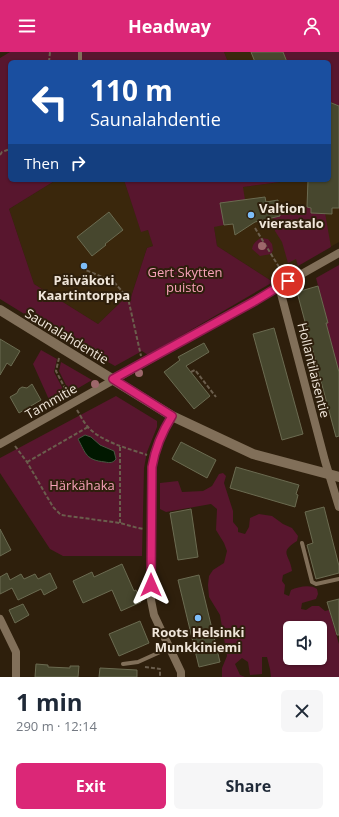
<!DOCTYPE html>
<meta charset="utf-8">
<style>
:root{--surface:#fff;--page:#f6f6f7;--text:#1f2937;--muted:#747a83;--accent:#db2777}
body{margin:0;font-family:"Open Sans",sans-serif;background:var(--page);color:var(--text);height:100vh;display:flex;flex-direction:column;font-size:15px;white-space:nowrap}
*{box-sizing:border-box;margin:0}
p{font-size:13px;color:var(--muted)}
.icon{flex:none;width:22px;height:22px;fill:none;stroke:currentColor;stroke-width:2;stroke-linecap:round;stroke-linejoin:round}
.map{position:relative;height:625px;overflow:hidden}
.side{display:flex;flex-direction:column;background:var(--surface);flex:1}
.side>*{flex:none}
.top-card{position:absolute;left:8px;top:8px;width:323px;height:122px;border-radius:6px;box-shadow:0 1px 3px #0004;background:#1a4fa0;color:#fff;overflow:hidden}
.fabs{position:absolute;left:283px;top:569px;display:grid;gap:8px}
.fabs a{display:grid;place-items:center;width:44px;height:44px;border-radius:6px;background:var(--surface);box-shadow:0 1px 3px #0004;font-size:20px}
.pin{position:absolute;display:grid;place-items:center;width:34px;height:34px;color:#fff;margin:-17px;border:2px solid #fff;border-radius:50%;box-shadow:0 1px 4px #0007}
.me{position:absolute;width:44px;margin:-22px;rotate:0deg;stroke-linejoin:round;filter:drop-shadow(0 0 3px #0008)}
.turn{display:flex;align-items:center;gap:14px;height:84px;padding:0 16px;font-size:18px}
.turn .icon{width:52px;height:52px;stroke-width:2.5}
.turn b{display:block;font-size:28px;line-height:34px}
.then{display:flex;align-items:center;height:38px;padding:0 16px;background:#0003;gap:8px;font-size:15px}
.round{display:grid;place-items:center;flex:none;width:42px;height:42px;border-radius:6px;background:var(--page)}
.headline{display:flex;align-items:center;justify-content:space-between;height:68px;padding:0 16px}
h1{font-size:24px;font-weight:700;line-height:30px}
.primary-button{display:flex;gap:8px;margin-top:auto;padding:8px 16px}
.primary-button a{flex:1;height:46px;border-radius:6px;background:var(--accent);color:#fff;font-size:16px;font-weight:700;line-height:46px;text-align:center}
.primary-button a+a{background:var(--page);color:var(--text)}
header{display:flex;justify-content:space-between;align-items:center;height:52px;padding:0 16px;background:var(--accent);color:#fff;font-size:18px;font-weight:700}
.map>svg:first-child{display:block}
.built{fill:#3a270c}
.green{fill:#58162e;fill-rule:evenodd}
.water{fill:#011800;stroke:#495641}
.building{fill:#47472e;stroke:#6b6b51}
.lines{fill:none;stroke-linecap:round;stroke-linejoin:round}
.path{stroke:#6b5e4d;stroke-width:2;stroke-dasharray:4 2;stroke-linecap:butt}
.service{stroke:#816f59;stroke-width:4}
.minor{stroke:#816f59;stroke-width:8}
.tertiary{stroke:#816f59;stroke-width:10}
.tram{stroke:#8c8070;stroke-width:1}
.tree{fill:#9d676b}
.route-casing{stroke:#8e194d;stroke-width:10}
.route{stroke:#db2777;stroke-width:7}
.poi-dot{fill:#7dbef9;stroke:#2e1f0c;stroke-width:1.5}
.labels{text-anchor:middle;stroke-width:4;stroke-linejoin:round;paint-order:stroke}
.poi-label{font-size:13px;font-weight:bold;fill:#f0e6da;stroke:#2e1f0c}
.park-label{font-size:13px;fill:#f8a2b9;stroke:#2e1f0c}
.street-label{font-size:13px;fill:#f0e6da;stroke:#2e1f0c}
</style>
<header><svg class="icon" aria-label="menu" viewBox="0 0 24 24"><path d="M4 6h16M4 12h16M4 18h16"/></svg>Headway<svg class="icon" aria-label="person" viewBox="0 0 24 24"><circle cx="12" cy="8" r="4"/><path d="M4 21q1-7 8-7t8 7"/></svg></header>
<div class="map">
<svg width="339" height="625" viewBox="0 0 339 625">
<rect width="100%" height="100%" fill="#2e1f0c"/>
<path class="built" d="M224 0H339V190L302 211 273 230 217 194 208 140 287 129 286 128H329V10H228Z
M56 128H124L141 179 148 178 150 182 153 194 147 196 131 245 124 247 98 272 34 232 9 157Z"/>
<path class="green" d="M10 0H224L228 10H10V128H56L9 157 34 232 98 272 124 247 131 245 147 196 153 194 148 178 141 180 124 128H286L287 129 243 135 245 148 221 151 224 173 214 175 217 194 273 230 148 303 142 299 115 314 39 271 0 247V6Z
M283 0H339V54L329 49V10H288Z
M307 155 311 156 325 161 331 195 298 214 296 207 288 211 282 190 275 179 273 166 280 164V159Z
M261 186 268 187 272 192 273 198 271 202 260 204 252 197C253 191 256 189 261 186Z
M339 213V320L326 271H328L316 226Z
M41 298 57 307 54 320 66 343 51 352 33 312Z
M61 310 92 328 70 341 59 319Z
M116 344 157 369V375L147 400 144 416 142 504H63L50 497 0 421V406Z
M223 421 226 424 224 431 233 459V470L238 476V480L245 482 249 475 250 466 259 462 272 464 283 472 292 476 298 484 297 489C278 501 290 502 292 519L283 523 282 529 285 533 284 542 289 544 291 538C298 535 310 532 317 537L318 542 316 547 302 551 301 557 306 558 312 554H319L325 559 329 558 339 592V625H271L270 617 267 605H262V622L250 623 248 610 242 606 235 612 240 623 245 625H222V616L227 604 220 563 209 545 208 533 209 524 213 518 224 511 227 499 224 491 216 478 217 457 211 452 166 460 160 457V431L178 429 182 440 203 439 212 434 219 422ZM290 576H320V606H290Z"/>
<path class="water" d="M85 383 91 385 100 393 114 399 116 407C113 411 110 411 105 410 86 408 86 402 78 387Z"/>
<path class="building" d="M251 0H283L287 10H255Z
M329 50 339 54V156H332V162L311 161V156L307 155 308 128H329Z
M265 145 266 150 278 148 280 164 255 170 235 183 233 172 224 173 220 151Z
M109 160 123 178 105 192 106 193 92 204 77 185Z
M318 234 328 271H326L339 320V384L336 385 297 240Z
M274 276 303 382 282 388 253 282Z
M0 287 20 299 11 314 7 311 0 323Z
M204 291 209 300 186 314 210 344 194 357 164 320 180 308 178 305Z
M32 332 41 348 19 361 10 345 17 341 19 337 22 335 27 336Z
M181 390 216 408 207 426 172 407Z
M236 415 299 433 296 442 298 443 295 455 230 436Z
M324 455 339 514V521L316 527 307 493 313 491 305 460Z
M191 457 198 505 178 508 170 461Z
M0 477 11 498 0 504Z
M122 512 134 539 136 538 141 550 121 559 112 538 83 551 73 529 92 520 94 525Z
M7 521 10 528 21 522 24 527 35 522 38 527 50 521 57 536 44 543 41 537 18 548 12 536 0 542V525Z
M199 523 220 610 199 615 178 528Z
M339 547V583H337L327 550Z
M23 552 29 563 15 571 9 558Z
M140 569 149 591 119 604 109 582Z
M36 612 48 613V615L70 616V614H79L78 625H35Z
M100 616 137 618V625H99Z"/>
<g class="lines">
<path class="path" d="M49 10 50 0
M0 103 2 100 10 97
M255 176 279 215
M81 216 114 230 128 246 141 304
M59 306 56 319 69 344
M191 320 195 318 216 345
M77 358C80 363 83 369 87 374 101 390 127 396 147 403
M15 394 27 410 53 455 61 463 120 471 138 476 144 477
M27 410 88 375
M120 471V394
M145 615 160 617V625"/>
<path class="service" d="M80 10V0
M302 491 312 530 316 532 339 527
M123 612 138 610 169 596"/>
<path class="minor" d="M279 234 325 409 339 455
M172 364C162 380 155 397 152 415L151 548 154 563 181 620V625
M0 392 339 201
M0 567 16 600V625"/>
<path class="tertiary" d="M0 258 172 364 253 402 339 425"/>
<path class="tram" d="M339 448V457"/>
</g>
<g class="tree">
<circle cx="262" cy="194" r="4"/>
<circle cx="139" cy="321" r="4"/>
<circle cx="95" cy="332" r="4"/>
</g>
<g class="lines">
<g class="route-casing">
<path id="route" d="M151 533 152 415C155 397 162 380 172 364L113 327 255 249 288 229"/>
</g>
<use href="#route" class="route"/>
</g>
<g class="poi-dot">
<circle cx="251" cy="163" r="4"/>
<circle cx="84" cy="214" r="4"/>
<circle cx="198" cy="566" r="4"/>
</g>
<g class="labels">
<g class="poi-label">
<text x="259" y="161" text-anchor="start">Valtion<tspan x="259" dy="15">vierastalo</tspan></text>
<text x="84" y="233">Päiväkoti<tspan x="84" dy="15">Kaartintorppa</tspan></text>
<text x="198" y="585">Roots Helsinki<tspan x="198" dy="15">Munkkiniemi</tspan></text>
</g>
<g class="park-label">
<text x="185" y="225">Gert Skytten<tspan x="185" dy="15">puisto</tspan></text>
<text x="82" y="438">Härkähaka</text>
</g>
<g class="street-label">
<text transform="translate(67 284) rotate(31)" y="5">Saunalahdentie</text>
<text transform="translate(314 318) rotate(76)" y="5">Hollantilaisentie</text>
<text transform="translate(51 349) rotate(-30)" y="5">Tammitie</text>
</g>
</g>
</svg>
<div class="fabs">
<a><svg class="icon" aria-label="sound" viewBox="0 0 24 24"><path d="M4 9h4l5-4v14l-5-4H4zM17 9q2 3 0 6"/></svg></a>
</div>
<div class="pin" style="left:288px;top:229px;background:#d93025"><svg class="icon" aria-label="arrive" viewBox="0 0 24 24"><path d="M6 21V4h12l-3 4 3 4H6"/></svg></div>
<svg class="me" style="left:151px;top:533px" viewBox="-20 -20 40 40"><path d="M0-17L14 15 0 8-14 15z" fill="#db2777" stroke="#fff" stroke-width="4"/></svg>
<div class="top-card">
<div class="turn"><svg class="icon" aria-label="left" viewBox="0 0 24 24"><path d="M17 20v-9H6M10 6l-5 5 5 5"/></svg><div><b>110 m</b>Saunalahdentie</div></div>
<div class="then">Then<svg class="icon" aria-label="right" viewBox="0 0 24 24"><path d="M7 20v-9h11M14 6l5 5-5 5"/></svg></div>
</div>
</div>
<section class="side">
<div class="headline"><div><h1>1 min</h1><p>290 m · 12:14</p></div><a class="round"><svg class="icon" aria-label="close" viewBox="0 0 24 24"><path d="M6 6l12 12M18 6L6 18"/></svg></a></div>
<div class="primary-button"><a>Exit</a><a>Share</a></div>
</section>
